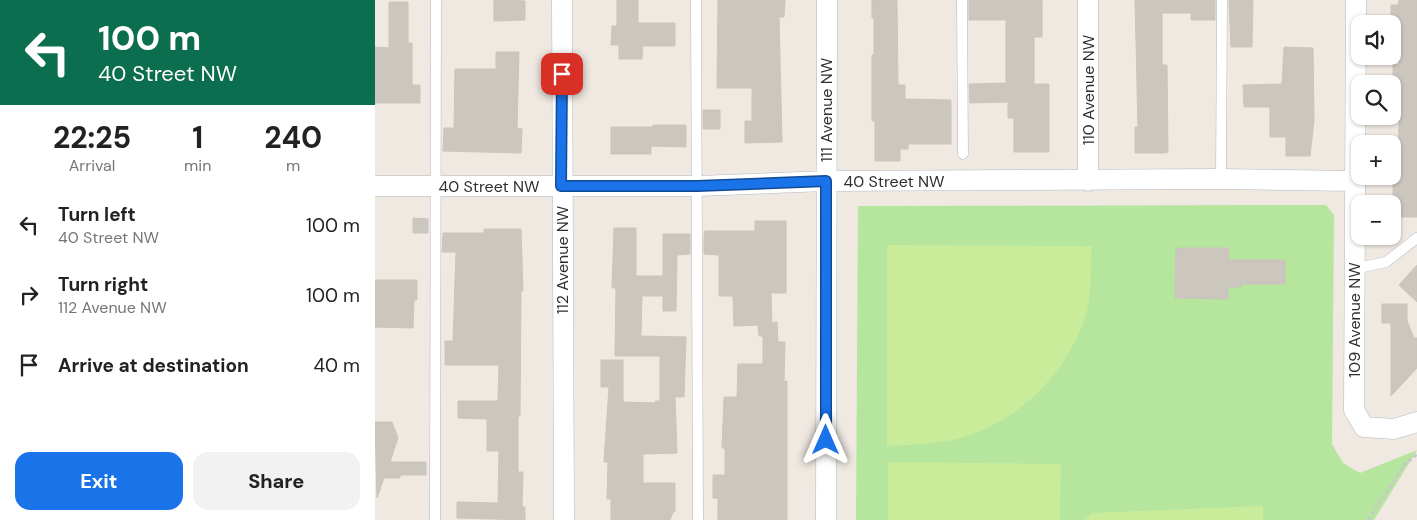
<!DOCTYPE html>
<meta charset="utf-8">
<style>
:root{--surface:#fff;--page:#f2f2f2;--text:#222;--muted:#767676;--accent:#1a73e8}
body{margin:0;font-family:"DM Sans",sans-serif;background:var(--page);color:var(--text);height:100vh;display:flex;flex-direction:column;font-size:19px;white-space:nowrap}
*{box-sizing:border-box;margin:0}
p{font-size:16px;color:var(--muted)}
.icon{flex:none;width:28px;height:28px;fill:none;stroke:currentColor;stroke-width:2;stroke-linecap:round;stroke-linejoin:round}
.map{position:relative;flex:1;overflow:hidden}
.drawer{display:flex;flex-direction:column;background:var(--surface);width:375px}
.drawer>*{flex:none}
.guide{background:#0b6e4f;color:#fff;overflow:hidden}
.controls{position:absolute;left:976px;top:15px;display:grid;gap:10px}
.controls a{display:grid;place-items:center;width:50px;height:50px;border-radius:10px;background:var(--surface);box-shadow:0 1px 4px #0004;font-size:25px}
.pin{position:absolute;display:grid;place-items:center;width:42px;height:42px;color:#fff;margin:-21px;border-radius:10px;box-shadow:0 2px 8px #0006}
.me{position:absolute;width:55px;margin:-28px;rotate:0deg;stroke-linejoin:round;filter:drop-shadow(0 0 4px #0008)}
.turn{display:flex;align-items:center;gap:18px;height:105px;padding:0 15px;font-size:22px}
.turn .icon{width:65px;height:65px;stroke-width:2.5}
.turn b{display:block;font-size:35px;line-height:42px}
.eta{display:flex;justify-content:space-evenly;align-items:center;height:85px;text-align:center}
.eta b{font-size:30px;font-weight:700;line-height:35px}
.cta{display:flex;gap:10px;margin-top:auto;padding:10px 15px}
.cta a{flex:1;height:58px;border-radius:15px;background:var(--accent);color:#fff;font-size:20px;font-weight:700;line-height:58px;text-align:center}
.cta a+a{background:var(--page);color:var(--text)}
ul{padding:0;list-style:none}
li{display:flex;align-items:center;gap:15px;height:70px;padding:0 15px}
li div{flex:1}
li b{display:block;font-size:19px}
li em{font-style:normal}
main{display:flex;flex:1;min-height:0}
.map>svg:first-child{display:block}
.green{fill:#b6e59e}
.pitch{fill:#c9ec9a}
.building{fill:#cbc7bf;stroke:#cbc5ba}
.lines{fill:none;stroke-linecap:round;stroke-linejoin:round}
.lane-casing{stroke:#b4b7c1;stroke-width:11}
.street-casing{stroke:#b4b7c1;stroke-width:21}
.path{stroke:#c9c9c9;stroke-width:3;stroke-dasharray:4 2.5;stroke-linecap:butt}
.lane{stroke:#fff;stroke-width:10}
.street{stroke:#fff;stroke-width:20}
.route-casing{stroke:#114b97;stroke-width:12}
.route{stroke:#1a73e8;stroke-width:9}
.labels{text-anchor:middle;stroke-width:4;stroke-linejoin:round;paint-order:stroke}
.street-label{font-size:16px;fill:#2e2e2e;stroke:#fff}
</style>
<main>
<section class="drawer">
<div class="guide">
<div class="turn"><svg class="icon" aria-label="left" viewBox="0 0 24 24"><path d="M17 20v-9H6M10 6l-5 5 5 5"/></svg><div><b>100 m</b>40 Street NW</div></div>
</div>
<div class="eta">
<div><b>22:25</b><p>Arrival</p></div>
<div><b>1</b><p>min</p></div>
<div><b>240</b><p>m</p></div>
</div>
<ul>
<li><svg class="icon" aria-label="left" viewBox="0 0 24 24"><path d="M17 20v-9H6M10 6l-5 5 5 5"/></svg><div><b>Turn left</b><p>40 Street NW</p></div><em>100 m</em></li>
<li><svg class="icon" aria-label="right" viewBox="0 0 24 24"><path d="M7 20v-9h11M14 6l5 5-5 5"/></svg><div><b>Turn right</b><p>112 Avenue NW</p></div><em>100 m</em></li>
<li><svg class="icon" aria-label="arrive" viewBox="0 0 24 24"><path d="M6 21V4h12l-3 4 3 4H6"/></svg><div><b>Arrive at destination</b></div><em>40 m</em></li>
</ul>
<div class="cta"><a>Exit</a><a>Share</a></div>
</section>
<div class="map">
<svg width="1042" height="520" viewBox="0 0 1042 520">
<rect width="100%" height="100%" fill="#efe9e1"/>
<path class="green" d="M951 205 959 215 957 444 968 463 985 473 1042 450 999 520H481L483 206Z"/>
<path class="pitch" d="M512 245 717 246C715 266 717 296 711 315 692 374 642 424 581 439 558 444 535 445 512 446Z
M513 462 686 464 685 520H513Z
M888 506V520H710L717 513Z"/>
<path class="building" d="M119 0 150 1V20L119 21Z
M242 0H263V23H300V46H268L267 59H244V45H236L237 26H242Z
M343 0H410L409 17H404L407 142 370 143V121H377V88H342Z
M497 0H522L523 85H530V99L576 100V144H533V149H525V161H500V121H497V55H499V18H497Z
M594 0H667V37H659V84H674V152H639V118H633V102L595 103 594 84 631 83V20H594Z
M760 0H840V20H816V13H787V65H792L793 152 789 153H760V127H763Z
M854 0H878L877 47H856Z
M1024 0H1042V217H1018V159H1023L1024 124 1023 86H1018V64L1024 65V20H1016V5H1023Z
M14 2H33V43H37V85H45V103H0V47L14 48Z
M909 47 938 48 939 120 935 156H911V137H895V107H869L868 85 907 84Z
M121 52H144L142 128 147 129 146 153 68 151 69 128H79L80 69H121Z
M328 110H345V129H328Z
M278 125H311V147L276 146V154H236V127H278Z
M38 218 53 219V233H38Z
M380 221H411V293H396L397 323 402 322 403 342H410L409 382 412 381V520H343V498H338V475H350V448H347L349 397H362L363 364H388V336H384L383 325 359 326 358 296H344V255L329 254V234L330 231H380Z
M239 228H261V276H288V234H315V254L302 255 301 311H288V296H267L266 336 311 337 309 397H300L302 453 268 454V483H300V512H298L295 520H236V499H232L233 462H229L234 387H226V360H248V402L280 403V401H285V356H240L241 288H237Z
M109 229H146L148 291H146L145 416H143V472H148L147 507H150V520L82 518V502L123 503 124 451H112V419L83 418V401H123L124 365H70V341H78L81 252H67L68 233H109Z
M801 248H854L853 260H910V284H866V287H853V299L800 298Z
M1042 265V302L1024 285Z
M0 280H42V300H39L38 328 0 327Z
M1007 304H1032V321L1039 338H1042V368L1016 396V323H1007Z
M0 422H17L23 438 15 462H51V475H25V478H9L2 498Z"/>
<g class="lines">
<g class="lane-casing">
<path id="lane" d="M321 0 323 520
M587 0 588 154
M846 179 847 0
M979 269 1011 262 1042 238
M60 520 61 0"/>
</g>
<g class="street-casing">
<path id="street" d="M187 0 189 520
M981 0 979 410 989 427 1019 429 1042 422
M713 181V0
M0 186H322L451 181 846 179 978 181
M451 520 452 0"/>
</g>
<path class="path" d="M993 520 1029 465 1042 454"/>
<use href="#lane" class="lane"/>
<use href="#street" class="street"/>
</g>
<g class="lines">
<g class="route-casing">
<path id="route" d="M187 74 186 186H322L451 181V440"/>
</g>
<use href="#route" class="route"/>
</g>
<g class="labels">
<g class="street-label">
<text transform="translate(713 90) rotate(-90)" y="6">110 Avenue NW</text>
<text transform="translate(451 110) rotate(-90)" y="6">111 Avenue NW</text>
<text x="519" y="187">40 Street NW</text>
<text x="114" y="192">40 Street NW</text>
<text transform="translate(187 260) rotate(-90)" y="6">112 Avenue NW</text>
<text transform="translate(979 320) rotate(-90)" y="6">109 Avenue NW</text>
</g>
</g>
</svg>
<div class="controls">
<a><svg class="icon" aria-label="sound" viewBox="0 0 24 24"><path d="M4 9h4l5-4v14l-5-4H4zM17 9q2 3 0 6"/></svg></a>
<a><svg class="icon" aria-label="search" viewBox="0 0 24 24"><circle cx="10" cy="10" r="6"/><path d="M15 15l6 6"/></svg></a>
<a>+</a>
<a>−</a>
</div>
<div class="pin" style="left:187px;top:74px;background:#d93025"><svg class="icon" aria-label="arrive" viewBox="0 0 24 24"><path d="M6 21V4h12l-3 4 3 4H6"/></svg></div>
<svg class="me" style="left:451px;top:440px" viewBox="-20 -20 40 40"><path d="M0-17L14 15 0 8-14 15z" fill="#1a73e8" stroke="#fff" stroke-width="4"/></svg>
</div>
</main>
